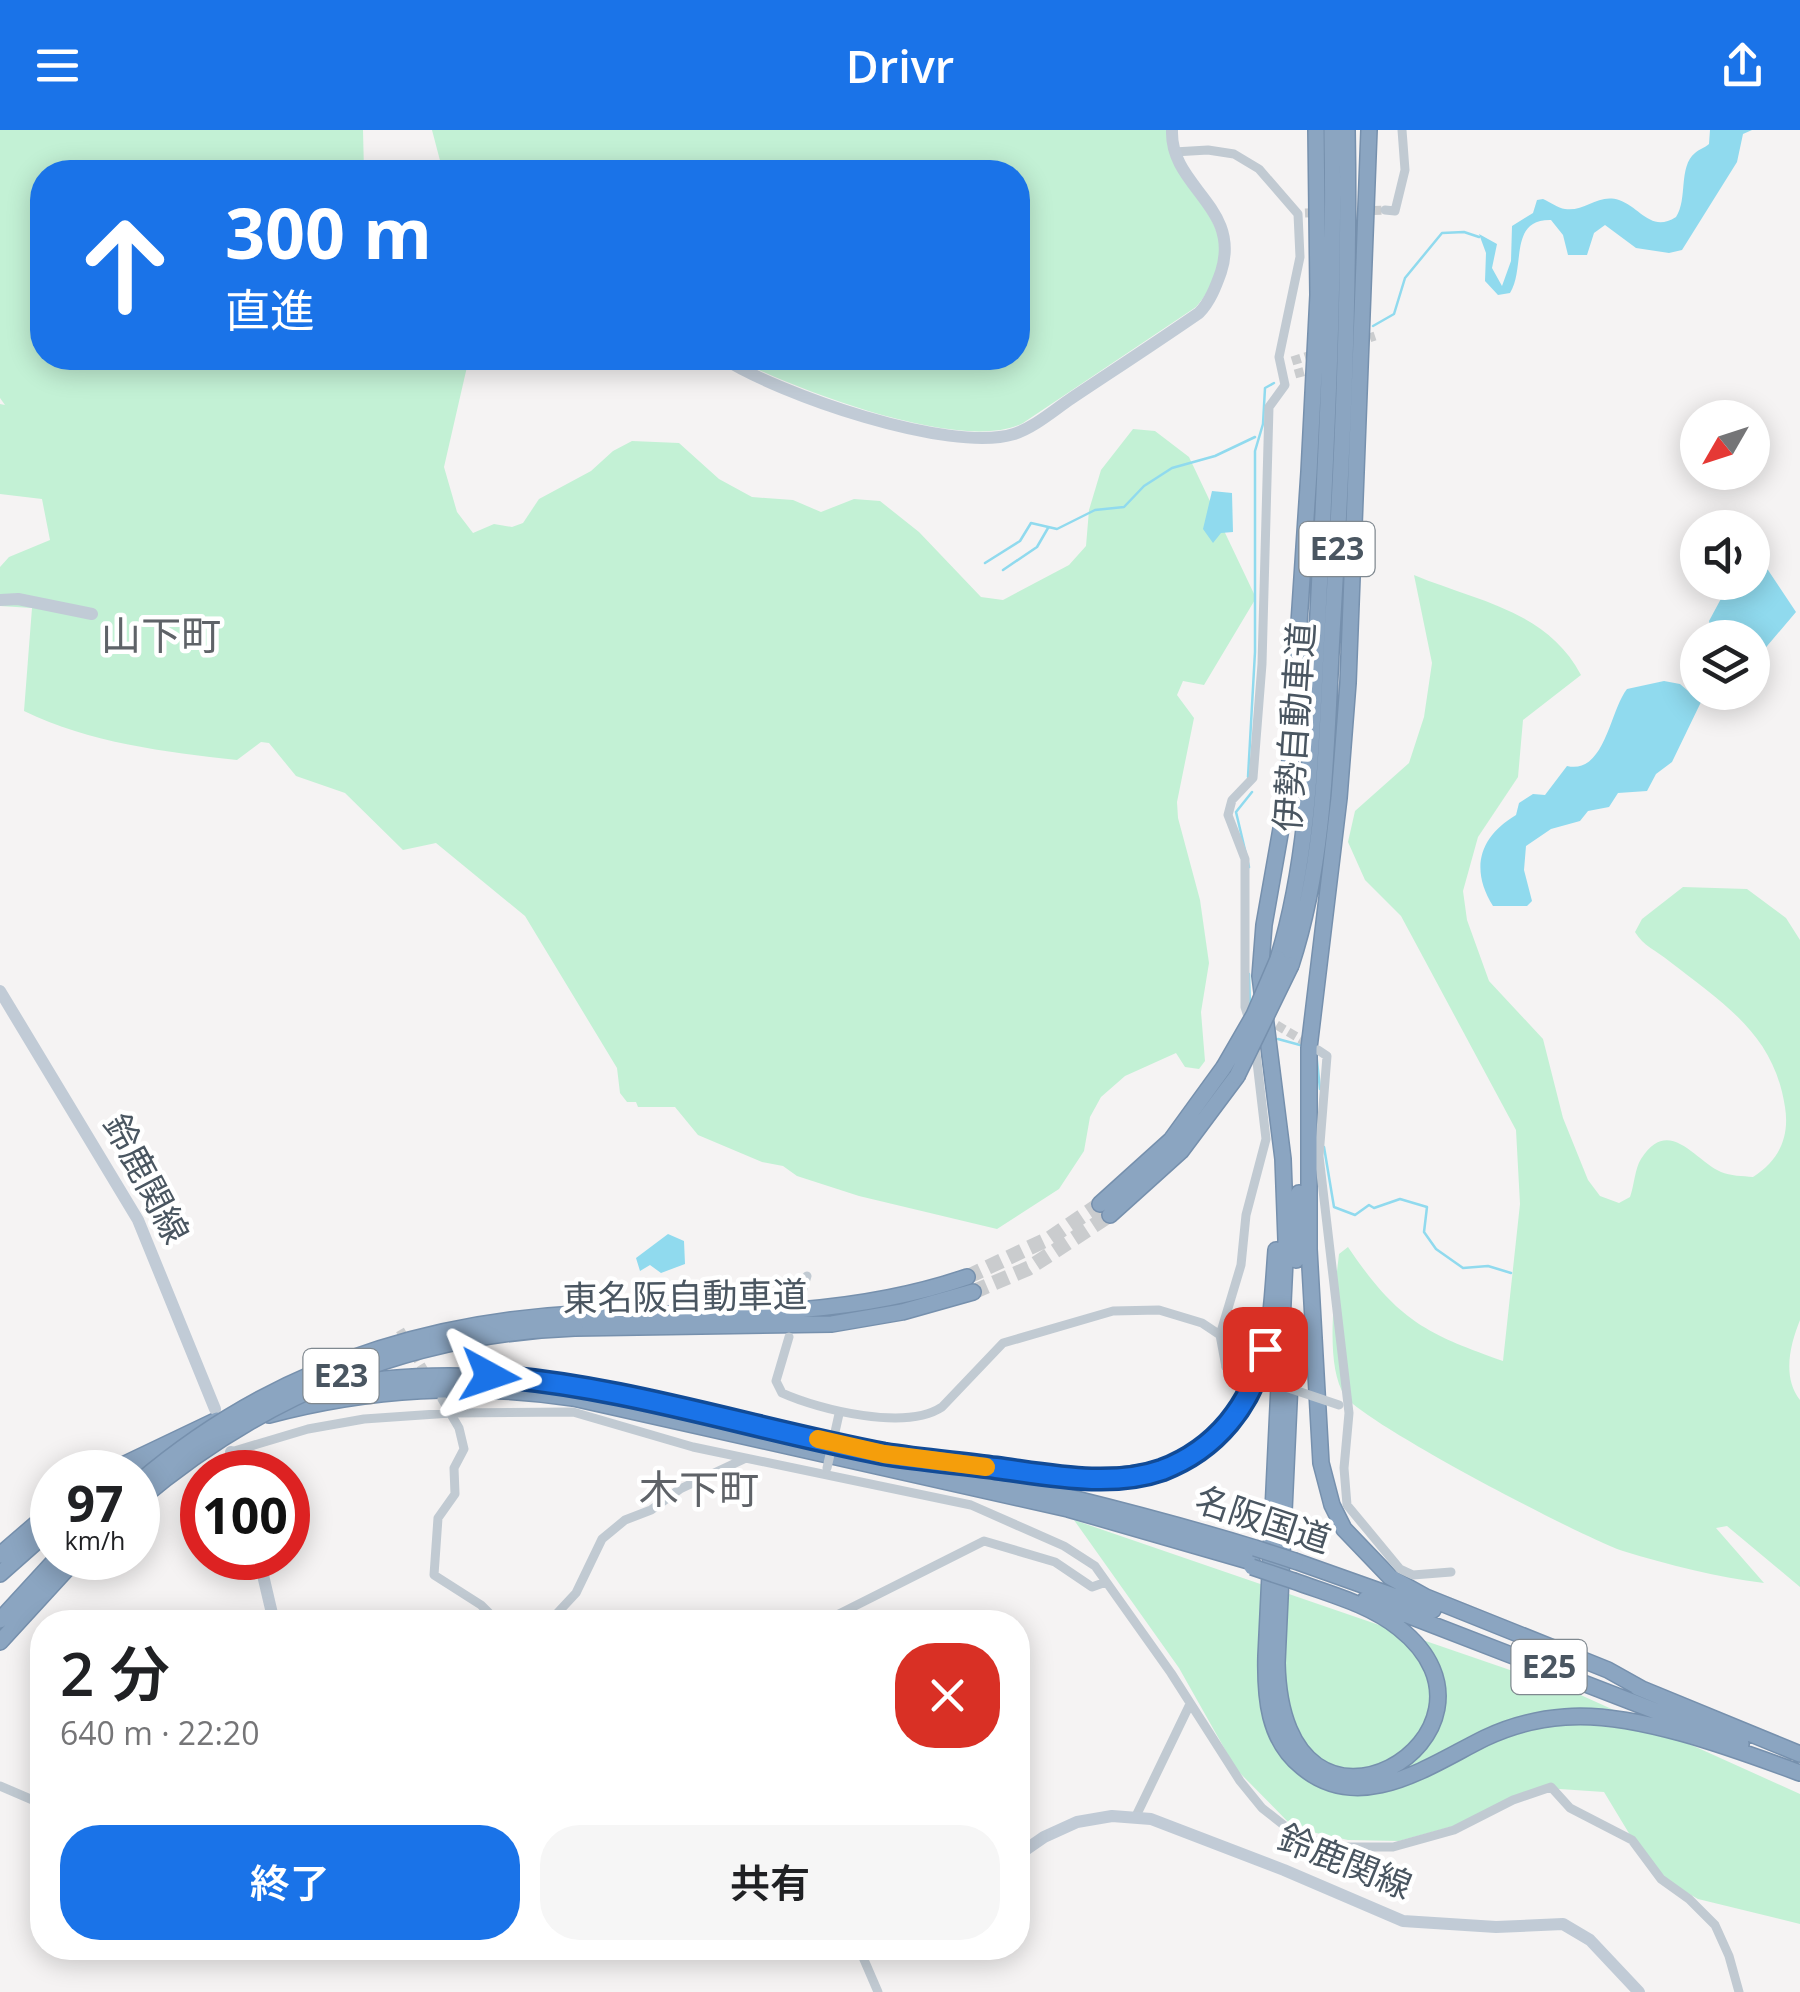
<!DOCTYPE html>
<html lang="ja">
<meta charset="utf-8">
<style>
:root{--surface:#fff;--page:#f6f6f6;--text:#202124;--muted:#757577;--accent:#1a73e8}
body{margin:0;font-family:"Open Sans","Noto Sans JP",sans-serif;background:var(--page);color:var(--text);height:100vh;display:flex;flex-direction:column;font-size:38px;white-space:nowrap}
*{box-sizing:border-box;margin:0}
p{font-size:32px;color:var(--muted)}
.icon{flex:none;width:55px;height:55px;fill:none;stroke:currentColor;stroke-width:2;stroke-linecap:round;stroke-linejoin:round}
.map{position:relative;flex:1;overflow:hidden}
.panel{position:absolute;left:30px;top:1480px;width:1000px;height:350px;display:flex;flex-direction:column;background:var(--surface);border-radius:40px;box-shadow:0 5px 25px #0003}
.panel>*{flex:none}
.top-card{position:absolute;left:30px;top:30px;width:1000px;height:210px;border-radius:40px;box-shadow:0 5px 25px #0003;background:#1a73e8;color:#fff;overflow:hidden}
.needle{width:65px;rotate:231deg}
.buttons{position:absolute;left:1680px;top:270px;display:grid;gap:20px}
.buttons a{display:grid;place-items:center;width:90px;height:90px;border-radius:50%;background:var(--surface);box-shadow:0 5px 25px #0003;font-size:50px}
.speed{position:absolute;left:30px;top:1320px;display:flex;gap:20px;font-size:50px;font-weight:700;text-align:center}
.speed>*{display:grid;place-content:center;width:130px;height:130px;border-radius:50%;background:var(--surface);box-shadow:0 5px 25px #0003;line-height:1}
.speed small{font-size:25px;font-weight:400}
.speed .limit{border:15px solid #d22;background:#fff;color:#111}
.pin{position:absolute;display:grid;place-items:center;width:85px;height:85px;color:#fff;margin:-42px;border-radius:20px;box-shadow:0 5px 15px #0006}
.me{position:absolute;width:110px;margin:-55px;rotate:95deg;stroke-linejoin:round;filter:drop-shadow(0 0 8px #0008)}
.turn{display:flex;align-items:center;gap:35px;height:210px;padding:0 30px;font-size:45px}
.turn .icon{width:130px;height:130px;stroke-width:2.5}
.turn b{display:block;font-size:70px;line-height:85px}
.round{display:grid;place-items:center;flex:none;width:105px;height:105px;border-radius:40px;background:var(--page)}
.head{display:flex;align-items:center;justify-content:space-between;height:170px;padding:0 30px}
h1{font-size:60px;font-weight:600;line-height:75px}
.cta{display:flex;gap:20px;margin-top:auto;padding:20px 30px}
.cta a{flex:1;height:115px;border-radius:40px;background:var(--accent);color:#fff;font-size:40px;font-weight:600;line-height:115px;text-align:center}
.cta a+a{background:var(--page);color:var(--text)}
header{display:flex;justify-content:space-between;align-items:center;height:130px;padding:0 30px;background:var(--accent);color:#fff;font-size:45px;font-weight:600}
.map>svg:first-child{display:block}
.green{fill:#c3f1d5}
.water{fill:#90daee}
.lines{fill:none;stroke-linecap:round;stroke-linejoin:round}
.stream{stroke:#90daee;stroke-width:2.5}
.street-tunnel{stroke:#caccce;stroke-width:9;stroke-dasharray:9 4.5;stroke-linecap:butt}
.highway-tunnel{stroke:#caccce;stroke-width:15;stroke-dasharray:15 8;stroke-linecap:butt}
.highway-casing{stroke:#7690ad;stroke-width:18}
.street{stroke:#c1cad2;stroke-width:9}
.secondary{stroke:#c1cbd6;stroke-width:12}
.highway{stroke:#8ba5c1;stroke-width:15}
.highway-bridge-casing{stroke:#7690ad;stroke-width:18;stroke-linecap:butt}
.street-bridge{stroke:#c1cad2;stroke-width:9}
.highway-bridge{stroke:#8ba5c1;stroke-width:15}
.route-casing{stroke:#114b97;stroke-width:25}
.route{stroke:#1a73e8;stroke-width:18}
.slow{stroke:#f59e0b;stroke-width:18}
.labels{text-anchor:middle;stroke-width:9;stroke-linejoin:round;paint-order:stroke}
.shield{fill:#fff;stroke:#808990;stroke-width:2.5}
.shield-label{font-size:32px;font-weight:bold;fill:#4a5661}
.street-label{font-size:35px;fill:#4a5661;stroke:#fff}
.quarter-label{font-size:40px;fill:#5f6368;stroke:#fff}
</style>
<header><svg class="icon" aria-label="menu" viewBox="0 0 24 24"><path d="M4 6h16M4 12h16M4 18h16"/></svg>Drivr<svg class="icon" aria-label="share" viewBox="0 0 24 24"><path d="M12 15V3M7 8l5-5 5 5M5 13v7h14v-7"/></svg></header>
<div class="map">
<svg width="1800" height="1862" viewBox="0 0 1800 1862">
<rect width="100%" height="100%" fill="#f5f3f3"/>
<path class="green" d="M0 0H363L364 42H42V228H469L444 337 457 382 473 403 494 394 512 397 523 393 539 369 591 341 613 321 632 311 679 313 719 349 752 367 793 370 821 382 854 369 880 371 919 402 981 467 1003 470 1069 435 1086 416 1089 380 1101 340 1133 299 1155 301 1189 327 1256 468 1204 555 1183 551 1177 565 1194 588 1177 672 1178 688 1200 770 1209 833 1201 882 1205 931 1199 939 1185 937 1176 923 1125 946 1101 967 1090 987 1084 1021 1059 1059 997 1099 859 1066 797 1046 783 1036 762 1032 698 1005 675 977H638L636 972H627L620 963 617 938 525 786 436 713 403 720 345 663 296 646 269 613 261 612 237 630C165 622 90 613 24 581L32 478 0 476V437L9 427 50 410 42 369 0 364V274L5 275 0 268Z
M432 0H1169C1171 71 1264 97 1196 177L1023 293C963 325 792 258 734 228H1018V42H443Z
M1414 445C1476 471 1547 480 1581 545L1523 590 1518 647 1478 707 1463 761 1467 790 1489 851 1543 909 1563 988 1588 1050 1600 1066 1619 1073 1630 1067C1634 1056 1635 1038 1641 1029 1669 985 1695 1031 1721 1042 1730 1046 1743 1046 1753 1047 1778 1031 1790 1008 1785 977 1774 904 1724 874 1669 831 1657 821 1643 816 1635 802L1642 789 1683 757 1747 759 1786 788 1800 810V1190C1790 1215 1782 1247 1800 1270V1457L1727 1396 1716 1398 1764 1453C1716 1447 1669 1435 1623 1421 1583 1408 1365 1294 1345 1266 1324 1235 1335 1160 1339 1124L1348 1117C1396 1188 1423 1203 1503 1231L1520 1074 1516 1000 1401 786 1365 750 1348 712 1355 681 1409 633 1424 587 1432 533Z
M1074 1390 1574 1562 1800 1664V1794L1698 1769 1653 1743 1604 1662 1545 1658 1468 1692 1399 1711 1348 1710 1294 1698 1236 1639 1179 1538Z"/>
<path class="water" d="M1710 0H1752L1743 4 1737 32 1682 120 1669 123 1636 118 1605 95 1594 103 1587 125H1568L1563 105 1551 90C1508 89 1526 137 1510 163L1498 165 1485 151 1486 123 1479 104 1497 114 1492 138 1502 156 1511 131 1512 96 1533 83 1537 70 1543 69C1550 72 1558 78 1565 79 1585 82 1598 63 1619 70 1641 78 1651 103 1676 87 1688 69 1678 37 1695 23 1699 19 1705 18 1709 14Z
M1212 361 1232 363 1233 402 1221 403 1213 413 1203 399Z
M1760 435 1768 440 1796 482 1762 522 1753 519 1752 508 1713 507 1709 491 1723 465 1736 453 1752 452 1753 439Z
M1664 551 1680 554 1701 572 1672 632 1656 644 1647 661 1618 663 1609 677 1588 681 1580 691 1551 699 1526 716 1524 740 1532 771 1527 776H1493C1470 739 1479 707 1516 685L1519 673 1533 664 1545 665 1567 636C1605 645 1610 580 1627 559Z
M668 1104 684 1111 685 1134 661 1143 650 1135 640 1141 636 1128Z"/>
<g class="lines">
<path class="stream" d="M1373 196 1394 184 1405 148 1442 103 1464 102 1479 107
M985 433 1020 411 1031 393 1057 399 1095 380 1124 377 1144 356 1172 338 1215 326 1255 307
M1003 440 1037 417 1048 398
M1248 647 1255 522V321L1263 294 1265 258 1274 253
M1249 737 1236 682 1252 662
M1249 844 1250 876
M1278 909 1300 915
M1316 922 1320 959
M1324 1017 1334 1077 1355 1085 1369 1075 1374 1078 1400 1069 1427 1077 1424 1102 1436 1119 1463 1138 1488 1136 1511 1143"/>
<path class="street-tunnel" d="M1305 83 1385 80
M1357 212 1375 206
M1292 231 1318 223
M1295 244 1317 238
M1265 888 1312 916
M400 1200 429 1249"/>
<path class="highway-tunnel" d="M967 1147 1050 1108 1100 1074
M973 1162 1029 1138 1110 1085"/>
<g class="highway-casing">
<path id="highway" d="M1316 0 1318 165 1309 342 1288 659 1264 795 1260 846 1283 1029 1286 1110 1266 1526C1265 1567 1268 1610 1302 1637 1361 1686 1430 1635 1485 1608 1510 1596 1537 1589 1565 1587 1634 1581 1735 1619 1800 1643
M1369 0 1348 553 1339 668 1309 918V1119L1321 1333 1332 1375 1344 1399 1390 1447 1426 1467 1608 1540 1642 1559
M1278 829C1312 717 1311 600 1318 484 1326 323 1335 162 1332 0
M1291 835C1326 728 1326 614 1332 503 1342 335 1350 168 1347 0
M1100 1074 1171 1010 1224 937
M1110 1085 1181 1021 1237 946
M1296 1130 1299 1063
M575 1184C708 1183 839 1191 967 1147
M575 1198 832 1194 902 1182 973 1162
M1292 1208 1277 1533C1282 1754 1532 1603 1399 1498 1369 1474 1329 1464 1294 1451
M325 1258C503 1221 677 1276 849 1316 985 1347 1121 1377 1255 1418
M269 1285C371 1258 469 1253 573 1268L1068 1379 1252 1432
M968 1334C1081 1349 1219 1375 1261 1234 1272 1197 1273 1158 1276 1120
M108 1342 217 1290
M135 1342 164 1327
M0 1425 52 1380
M1295 1431 1433 1480
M0 1444 52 1398
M1366 1469 1741 1614
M0 1490 57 1428
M0 1512 77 1428
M1637 1557 1800 1624"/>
</g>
<path class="street" d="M1174 22 1208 20 1234 24 1259 39 1298 84 1300 127 1279 227 1285 255 1269 277 1262 534 1253 648 1232 670 1228 685 1245 729V877L1249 890
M1385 80 1395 81 1405 40 1402 0
M1318 920 1327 926 1319 1026 1349 1283 1344 1338 1347 1375 1400 1439 1413 1445 1451 1442
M799 1172 807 1146
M1220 1205 1241 1135 1246 1085 1266 1009 1255 915
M789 1207 776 1251 782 1263C820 1280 906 1301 942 1277L1003 1213 1113 1181 1159 1180 1202 1193 1220 1205 1226 1237
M442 1269 459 1298 464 1319 454 1338 455 1364 438 1388 434 1445 481 1475 498 1492
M231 1322 308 1299 364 1289 451 1283 573 1282 693 1317 971 1375 1064 1416 1095 1436 1171 1543 1240 1651 1262 1678 1295 1704 1334 1717H1393L1454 1700 1513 1670 1551 1657 1570 1678 1632 1710 1661 1749 1689 1769 1715 1795 1729 1826 1739 1862
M549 1492 576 1463 602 1409 625 1390 651 1380 680 1359 744 1329
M823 1492 984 1411 1055 1432 1092 1457 1106 1452
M0 1656 42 1674
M1136 1686 1190 1574
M859 1818 878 1862
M619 1823 620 1818"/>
<path class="secondary" d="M723 228C778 264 950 324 1014 304 1035 297 1054 280 1072 268 1114 240 1157 212 1199 183 1210 172 1216 156 1221 142 1242 76 1170 58 1172 0
M0 470 18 469 92 484
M0 861 138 1090 215 1279
M231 1322 238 1342
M259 1428 274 1492
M1018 1725 1044 1707 1077 1692 1112 1686 1151 1689 1284 1740 1403 1791 1496 1797 1563 1794 1590 1810 1639 1862
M502 1818H516"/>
<use href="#highway" class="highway"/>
<g class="highway-bridge-casing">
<path id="highway-bridge" d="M1224 937 1254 885 1278 829
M1237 946 1291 835
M138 1353C263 1246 412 1193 575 1184
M138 1371C263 1265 410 1204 575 1198
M1255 1418 1295 1431
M1252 1437 1294 1451"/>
</g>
<path class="street-bridge" d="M1226 1237 1339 1275
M827 1338 839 1284"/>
<use href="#highway-bridge" class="highway-bridge"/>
</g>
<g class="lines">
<g class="route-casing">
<path id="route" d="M490 1246C625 1256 752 1299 884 1324 921 1330 959 1333 996 1338 1049 1345 1111 1358 1162 1340 1217 1319 1251 1275 1265 1219"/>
</g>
<use href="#route" class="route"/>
<path class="slow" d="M818 1309 884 1324 986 1337"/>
</g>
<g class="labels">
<g class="shield">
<rect x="1299.5" y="392" width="75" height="54" rx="8"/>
<rect x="303.5" y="1219" width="75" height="54" rx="8"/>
<rect x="1511.5" y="1510" width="75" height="54" rx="8"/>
</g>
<g class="shield-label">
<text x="1337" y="430">E23</text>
<text x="341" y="1257">E23</text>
<text x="1549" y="1548">E25</text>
</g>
<g class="street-label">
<text transform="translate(1295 597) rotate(-86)" y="12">伊勢自動車道</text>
<text transform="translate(146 1049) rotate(62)" y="12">鈴鹿関線</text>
<text transform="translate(685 1167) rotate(-1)" y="12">東名阪自動車道</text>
<text transform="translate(1263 1390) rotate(18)" y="12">名阪国道</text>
<text transform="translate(1345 1732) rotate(22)" y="12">鈴鹿関線</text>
</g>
<g class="quarter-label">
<text x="161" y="520">山下町</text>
<text x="699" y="1374">木下町</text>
</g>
</g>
</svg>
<div class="buttons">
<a><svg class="needle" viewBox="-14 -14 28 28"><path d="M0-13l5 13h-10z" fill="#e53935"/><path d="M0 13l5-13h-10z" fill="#757577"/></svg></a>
<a><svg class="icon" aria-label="sound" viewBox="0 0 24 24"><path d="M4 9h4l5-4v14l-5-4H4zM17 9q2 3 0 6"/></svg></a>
<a><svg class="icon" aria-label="layers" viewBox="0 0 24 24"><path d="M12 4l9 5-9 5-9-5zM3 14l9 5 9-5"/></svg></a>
</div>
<div class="speed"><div>97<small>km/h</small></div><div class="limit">100</div></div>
<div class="pin" style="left:1265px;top:1219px;background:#d93025"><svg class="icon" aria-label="arrive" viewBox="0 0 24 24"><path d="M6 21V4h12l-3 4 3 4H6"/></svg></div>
<svg class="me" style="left:490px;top:1246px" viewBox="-20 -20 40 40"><path d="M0-17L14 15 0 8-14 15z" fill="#1a73e8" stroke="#fff" stroke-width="4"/></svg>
<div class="top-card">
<div class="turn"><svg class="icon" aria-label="ahead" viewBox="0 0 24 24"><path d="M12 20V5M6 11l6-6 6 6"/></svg><div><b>300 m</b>直進</div></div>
</div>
<section class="panel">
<div class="head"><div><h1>2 分</h1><p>640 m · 22:20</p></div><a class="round" style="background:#d93025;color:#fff"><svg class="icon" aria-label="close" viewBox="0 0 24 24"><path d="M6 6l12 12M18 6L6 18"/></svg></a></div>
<div class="cta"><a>終了</a><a>共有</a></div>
</section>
</div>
